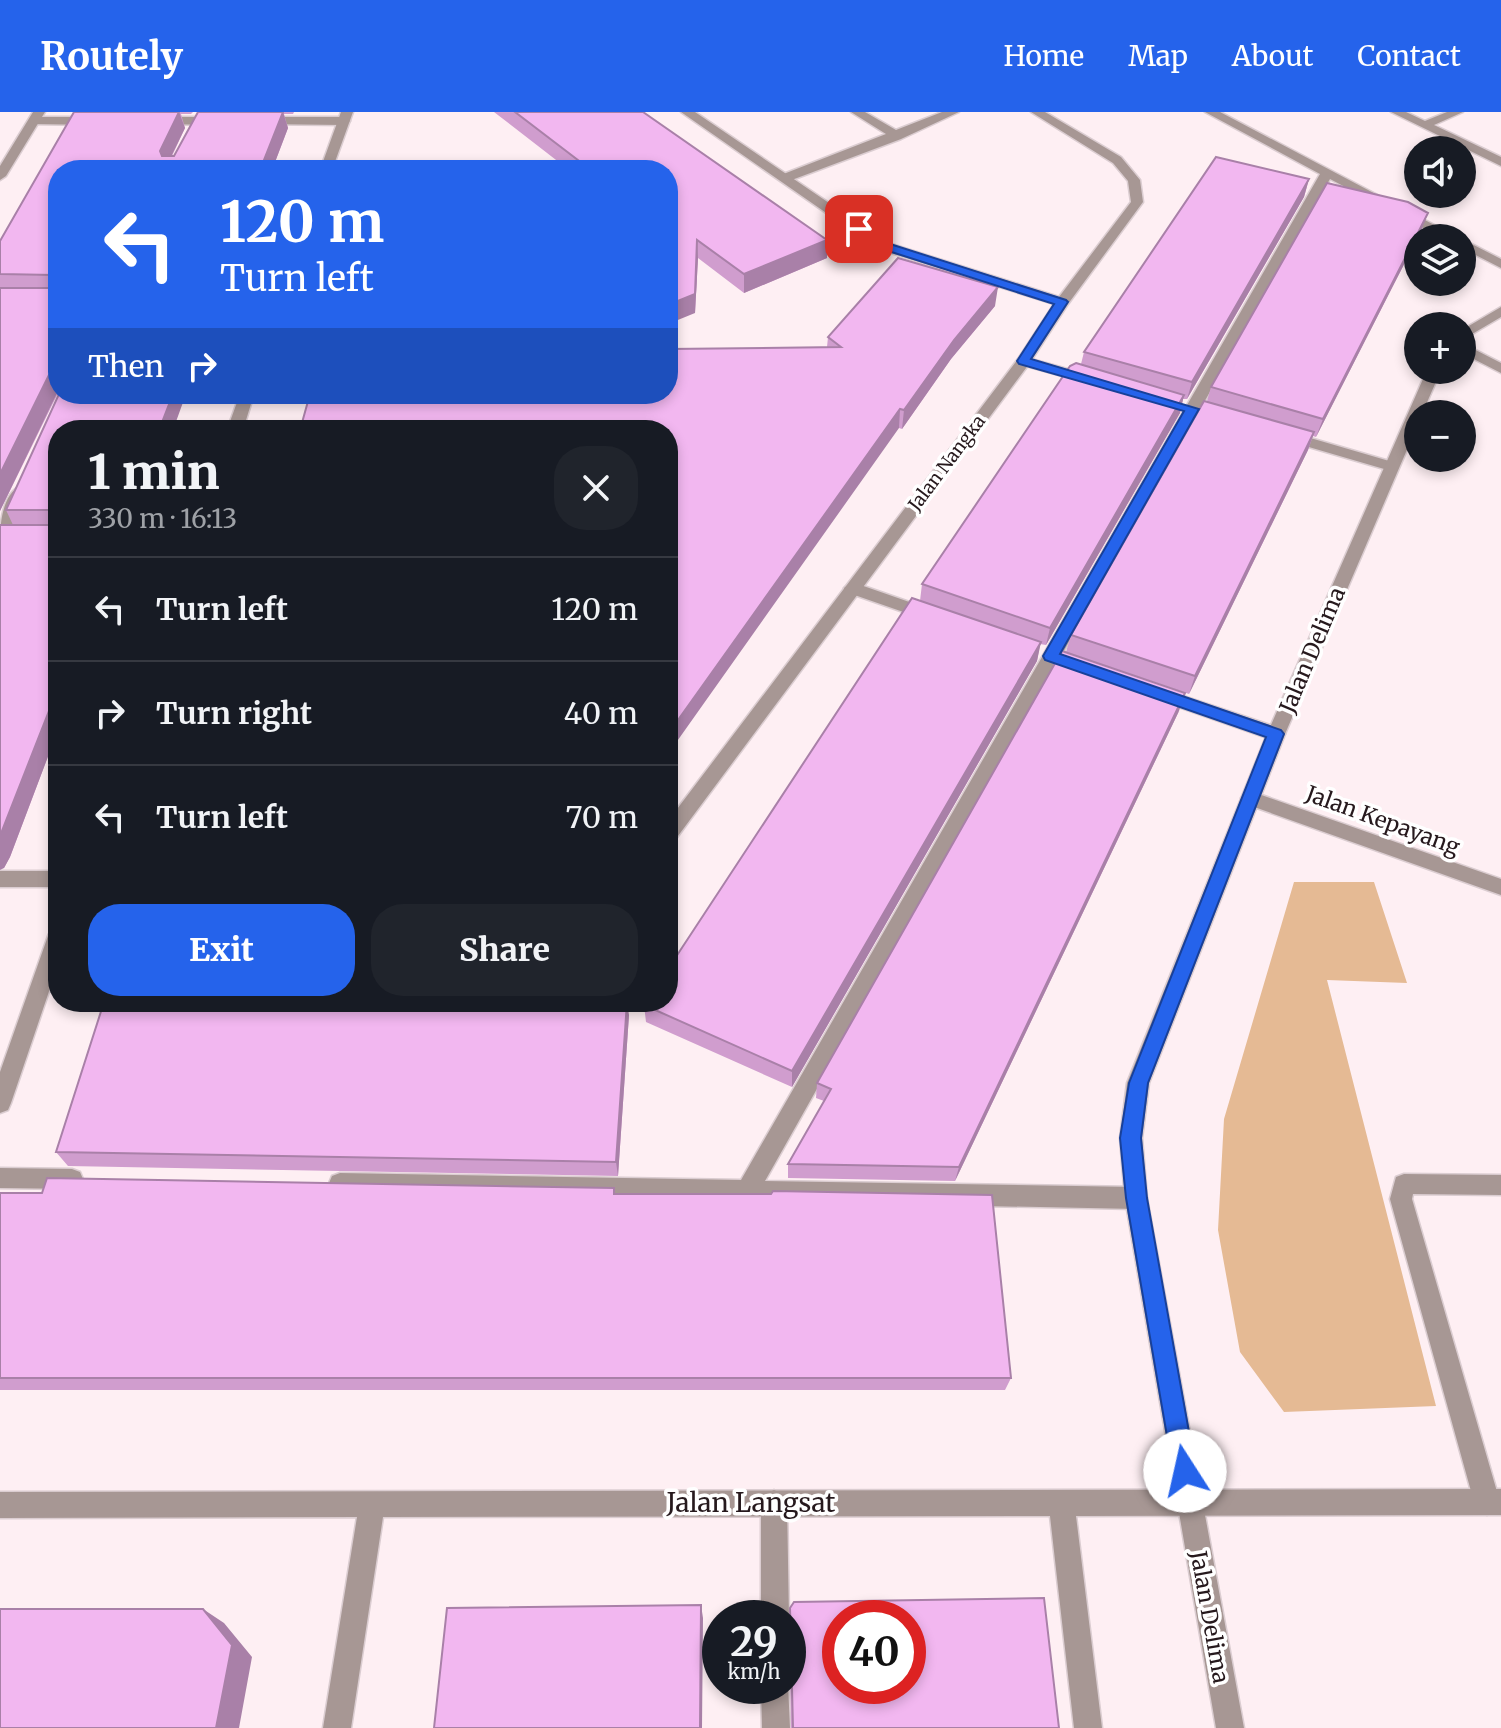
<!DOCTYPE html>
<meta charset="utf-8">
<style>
:root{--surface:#171b24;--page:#20242c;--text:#f1f3f6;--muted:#9ea1a6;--line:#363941;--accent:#2563eb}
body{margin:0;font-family:Merriweather,serif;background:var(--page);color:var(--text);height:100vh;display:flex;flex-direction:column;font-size:30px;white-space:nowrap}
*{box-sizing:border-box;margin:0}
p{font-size:26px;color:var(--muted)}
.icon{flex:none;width:44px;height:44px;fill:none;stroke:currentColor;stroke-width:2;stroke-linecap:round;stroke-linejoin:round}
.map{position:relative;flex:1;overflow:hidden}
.side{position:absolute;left:48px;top:308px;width:630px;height:592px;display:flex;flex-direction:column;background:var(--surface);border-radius:32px;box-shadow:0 4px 12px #0003}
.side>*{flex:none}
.guide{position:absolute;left:48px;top:48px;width:630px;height:244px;border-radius:32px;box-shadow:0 4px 12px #0003;background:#2563eb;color:#fff;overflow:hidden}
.fabs{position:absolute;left:1404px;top:24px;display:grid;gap:16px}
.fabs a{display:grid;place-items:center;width:72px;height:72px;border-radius:50%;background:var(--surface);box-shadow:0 4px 12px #0003;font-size:40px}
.speed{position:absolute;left:702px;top:1488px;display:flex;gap:16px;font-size:40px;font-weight:700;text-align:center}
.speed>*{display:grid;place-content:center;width:104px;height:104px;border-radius:50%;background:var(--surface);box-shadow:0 4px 12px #0003;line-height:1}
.speed small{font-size:20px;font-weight:400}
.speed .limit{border:12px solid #d22;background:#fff;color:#111}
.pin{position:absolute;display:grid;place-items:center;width:68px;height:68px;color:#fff;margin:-34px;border-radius:16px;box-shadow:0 4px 12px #0006}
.me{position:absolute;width:88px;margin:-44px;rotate:350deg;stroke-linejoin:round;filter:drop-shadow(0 0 6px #0008)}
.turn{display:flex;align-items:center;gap:28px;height:168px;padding:0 40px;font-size:36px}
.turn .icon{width:104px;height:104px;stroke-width:2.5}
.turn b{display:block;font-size:56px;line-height:68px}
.then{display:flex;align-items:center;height:76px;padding:0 40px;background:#0003;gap:16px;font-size:30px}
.round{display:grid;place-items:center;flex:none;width:84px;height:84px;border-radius:32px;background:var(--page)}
.overview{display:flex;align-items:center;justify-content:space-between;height:136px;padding:0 40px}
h1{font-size:48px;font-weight:800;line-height:60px}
.button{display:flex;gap:16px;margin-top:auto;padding:16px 40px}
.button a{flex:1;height:92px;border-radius:32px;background:var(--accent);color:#fff;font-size:32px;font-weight:800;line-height:92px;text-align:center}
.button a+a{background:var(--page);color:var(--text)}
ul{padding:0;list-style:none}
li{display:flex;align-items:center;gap:24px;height:104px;padding:0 40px;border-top:2px solid var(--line)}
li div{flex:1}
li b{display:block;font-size:30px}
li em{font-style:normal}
header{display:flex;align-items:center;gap:48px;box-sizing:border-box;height:112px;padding:0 40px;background:var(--accent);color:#fff}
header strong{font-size:38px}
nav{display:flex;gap:44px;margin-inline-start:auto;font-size:28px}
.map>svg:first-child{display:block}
.green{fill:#e5ba94}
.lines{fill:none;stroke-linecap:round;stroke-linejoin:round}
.service-casing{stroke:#dbcdd1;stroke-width:3}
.minor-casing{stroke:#dbcdd1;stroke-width:3}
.tertiary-casing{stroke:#dbcdd1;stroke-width:3}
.service{fill:#a79794;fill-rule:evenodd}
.minor{fill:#a79794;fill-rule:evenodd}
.tertiary{fill:#a79794;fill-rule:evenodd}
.wall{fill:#d09dce}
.shaded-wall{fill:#a980a8}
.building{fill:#f2b7f0;stroke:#a980a8;stroke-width:2;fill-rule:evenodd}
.route{fill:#2563eb;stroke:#184099;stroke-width:2}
.labels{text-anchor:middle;stroke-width:7;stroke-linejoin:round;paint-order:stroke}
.far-street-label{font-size:18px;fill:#26191d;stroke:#fff}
.street-label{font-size:22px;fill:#26191d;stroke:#fff}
.near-street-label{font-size:26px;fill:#26191d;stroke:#fff}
</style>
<header>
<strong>Routely</strong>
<nav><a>Home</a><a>Map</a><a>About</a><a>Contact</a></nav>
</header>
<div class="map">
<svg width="1501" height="1616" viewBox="0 0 1501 1616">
<rect width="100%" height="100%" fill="#feeff3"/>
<path class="green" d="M1294 770H1374L1407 871 1327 868 1436 1294 1284 1300 1240 1240 1218 1118 1224 1007Z"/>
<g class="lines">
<g class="service-casing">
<path id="service" d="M851 0H865L896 18 942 0H959L901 27 789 69H781V63L886 22Z
M1205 0H1220L1459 126H1442L1330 67 765 1069 1136 1075 1144 1079 1147 1086 1144 1093 1136 1097 340 1081 332 1078 329 1071 332 1064 340 1061 741 1068 1320 62Z
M34 5H96L102 9 96 13 30 12 28 9Z
M156 5H220L226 9 220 13 152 12 150 9Z
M260 5H344L350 9 344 13 256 12 254 9Z
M1462 127 1501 147V156L1462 136Z
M1462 231 1501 251V261L1462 241Z
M1024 245 1096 265 1098 268 1091 272 1019 252V246Z
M1283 318 1396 351 1399 354 1391 359 1278 326 1275 323Z
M21 374 29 379 8 423 0 428C0 411 3 381 21 374Z
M852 470 938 500 940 504 932 510 846 480 844 476Z
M1159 576 1282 617 1285 622 1276 629 1153 586 1150 582Z
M0 759H58V775H0Z
M0 1056 72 1057 80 1060 83 1067 80 1074 72 1077 0 1076Z
M1404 1062 1501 1063V1083L1413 1082 1412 1087 1500 1390 1496 1399 1487 1403 1478 1399 1474 1390 1390 1087 1396 1065Z
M774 1378 783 1382 787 1391 789 1506 788 1507 761 1506V1391L765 1382Z
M788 1572 790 1616H762L761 1574Z"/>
</g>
<g class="minor-casing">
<path id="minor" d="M33 0H45L6 64 0 68V54Z
M341 0H353L332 58H320Z
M681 0H695L888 131 1059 185 1131 90 1128 69 1113 51 1031 0H1045L1121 45 1140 68 1143 90 1068 192 1029 252 675 728 668 730V709L1018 247 1054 192 878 137Z
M1391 0H1406L1425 9 1447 0H1463L1434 13 1501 45V54Z
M240 282H254L243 318H227Z
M1250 679 1501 767V783L1243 691 1241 686Z
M58 816V853L11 991 8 998 0 1001V960L48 824 51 818Z
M1501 1377V1403L1076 1404 1102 1616H1074L1050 1404 383 1405 351 1616H323L357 1405 0 1406V1380Z"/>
</g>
<g class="tertiary-casing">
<path id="tertiary" d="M1501 195V205L1462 228V218Z
M1427 258H1441L1422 302H1418V312L1285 622 1149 971 1142 1026 1147 1086 1244 1616H1216L1125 1086 1120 1026 1127 971 1267 622Z"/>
</g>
<use href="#service" class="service"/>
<use href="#minor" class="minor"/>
<use href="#tertiary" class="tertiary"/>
</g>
<path class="wall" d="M74 0H193L191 2H181L185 16 172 44H174L198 0H294L293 2H284L288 16 272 58H58V281L0 399V129Z
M494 0H643L827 128V146L744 181 698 146 695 201 668 58H569Z
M1309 67 1304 85 1187 287H1183L1180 301 1046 533 1040 532 1037 549 792 975 646 910 644 893 920 489 922 472 1081 252 1084 240Z
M1421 119 1316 325 1313 324 1308 338 1189 582 1066 540 1071 523 1207 289 1211 275Z
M995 194 951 247 902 317 899 316 827 235 828 225Z
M58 318V618L10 745 4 756 13 413 6 398Z
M1179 599 955 1069 788 1066V1052L824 989 816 986 817 971Z
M629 903 618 1064 68 1054 56 1040Z
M0 1081 615 1082 1011 1266 1005 1278H0Z
M790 1496 1059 1616H791L789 1510Z"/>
<path class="shaded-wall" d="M179 0 185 16 165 57 160 39Z
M283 0 288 16 272 58H260Z
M1309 67 1304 85 1187 287 1192 270Z
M1428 101 1421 119 1316 325 1323 307Z
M697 128 698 146 695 201 668 212V193Z
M827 128V146L744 181V162Z
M998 175 995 194 951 247 902 317 904 298 954 228Z
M49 263 57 281 0 399V362Z
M173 282H186L173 318H159Z
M1184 283 1180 301 1046 533 1050 516Z
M900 297 899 316 668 642V622Z
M1314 320 1308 338 1189 582 1195 564Z
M1041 530 1037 549 792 975V959Z
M58 576V618L10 745 4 756 0 758V724Z
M1185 581 1179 599 955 1069 959 1055Z
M627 890 629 903 618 1064 616 1050Z
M701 1493 703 1506 702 1616H700Z
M203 1497 224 1511 252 1545 239 1616H216Z"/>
<path class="building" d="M74 0H179L160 39 162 44H174L198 0H283L260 58H58V262L49 263 0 362V176H51L54 173 53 163 0 162V129Z
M515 0H643L827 128 744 162 697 128 695 182 668 193V58H591Z
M1216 45 1309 67 1192 270 1084 240Z
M1327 71 1408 90 1428 101 1323 307 1211 275Z
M898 146 998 175 954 228 904 298 900 297 668 622V318H300L310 282H668V237L841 235 828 225Z
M1076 251 1184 283 1050 516 922 472 1070 254Z
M59 282H173L159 318H58V576L0 724V413H51L52 401 49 398H6Z
M1204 289 1314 320 1195 564 1071 523Z
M912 486 1041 530 792 959 644 893 646 890H668V857Z
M1062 539 1185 581 959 1055 788 1052 831 977 817 971Z
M104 890H627L616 1050 56 1040Z
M47 1066 614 1076V1082H771L773 1079 992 1083 1011 1266H0V1081H42Z
M1044 1486 1059 1616H793L790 1496 794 1490ZM840 1506H908V1574H840Z
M701 1493 700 1616H434L447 1496Z
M0 1497H203L232 1533 216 1616H0Z"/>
<path class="route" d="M855 114H863L887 131 1066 188 1068 190 1031 247 1199 297 1060 542 1281 618 1284 622 1148 971 1141 1026 1147 1086 1196 1359 1193 1367 1185 1371 1176 1367 1173 1359 1126 1086 1120 1026 1129 971 1266 625 1045 548 1043 544 1184 299 1019 252 1017 249 1054 192 879 136 855 119Z"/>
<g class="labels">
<g class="far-street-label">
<text transform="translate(947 351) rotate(-53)" y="6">Jalan Nangka</text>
</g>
<g class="street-label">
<text transform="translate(1312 538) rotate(-67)" y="8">Jalan Delima</text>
<text transform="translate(1383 708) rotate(20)" y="8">Jalan Kepayang</text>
<text transform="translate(1210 1505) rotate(80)" y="8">Jalan Delima</text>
</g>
<g class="near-street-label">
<text x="751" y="1400">Jalan Langsat</text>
</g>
</g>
</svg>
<div class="fabs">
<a><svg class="icon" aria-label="sound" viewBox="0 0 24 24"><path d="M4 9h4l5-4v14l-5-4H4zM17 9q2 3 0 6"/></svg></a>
<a><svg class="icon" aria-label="layers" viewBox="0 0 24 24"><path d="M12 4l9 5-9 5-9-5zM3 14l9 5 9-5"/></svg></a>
<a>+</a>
<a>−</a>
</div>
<div class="speed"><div>29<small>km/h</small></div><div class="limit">40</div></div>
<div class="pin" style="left:859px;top:117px;background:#d93025"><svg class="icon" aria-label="arrive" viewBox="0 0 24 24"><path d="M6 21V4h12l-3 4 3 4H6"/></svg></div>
<svg class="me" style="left:1185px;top:1359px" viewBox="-20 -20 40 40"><circle r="19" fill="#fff"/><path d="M0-13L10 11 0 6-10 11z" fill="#2563eb"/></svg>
<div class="guide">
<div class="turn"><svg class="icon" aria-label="left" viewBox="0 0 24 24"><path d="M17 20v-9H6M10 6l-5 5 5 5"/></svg><div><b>120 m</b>Turn left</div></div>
<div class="then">Then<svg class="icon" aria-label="right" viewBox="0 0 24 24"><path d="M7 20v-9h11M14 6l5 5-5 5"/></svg></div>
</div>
<section class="side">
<div class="overview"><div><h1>1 min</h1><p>330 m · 16:13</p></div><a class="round"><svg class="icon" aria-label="close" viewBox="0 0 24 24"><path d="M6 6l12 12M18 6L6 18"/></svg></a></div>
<ul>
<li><svg class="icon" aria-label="left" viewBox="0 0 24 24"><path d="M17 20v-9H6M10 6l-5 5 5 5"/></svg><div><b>Turn left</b></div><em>120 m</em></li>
<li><svg class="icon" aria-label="right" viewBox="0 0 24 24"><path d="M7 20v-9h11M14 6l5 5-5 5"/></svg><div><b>Turn right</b></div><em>40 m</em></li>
<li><svg class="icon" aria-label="left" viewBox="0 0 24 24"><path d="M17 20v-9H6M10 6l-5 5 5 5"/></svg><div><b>Turn left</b></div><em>70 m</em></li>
</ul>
<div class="button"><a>Exit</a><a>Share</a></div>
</section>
</div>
